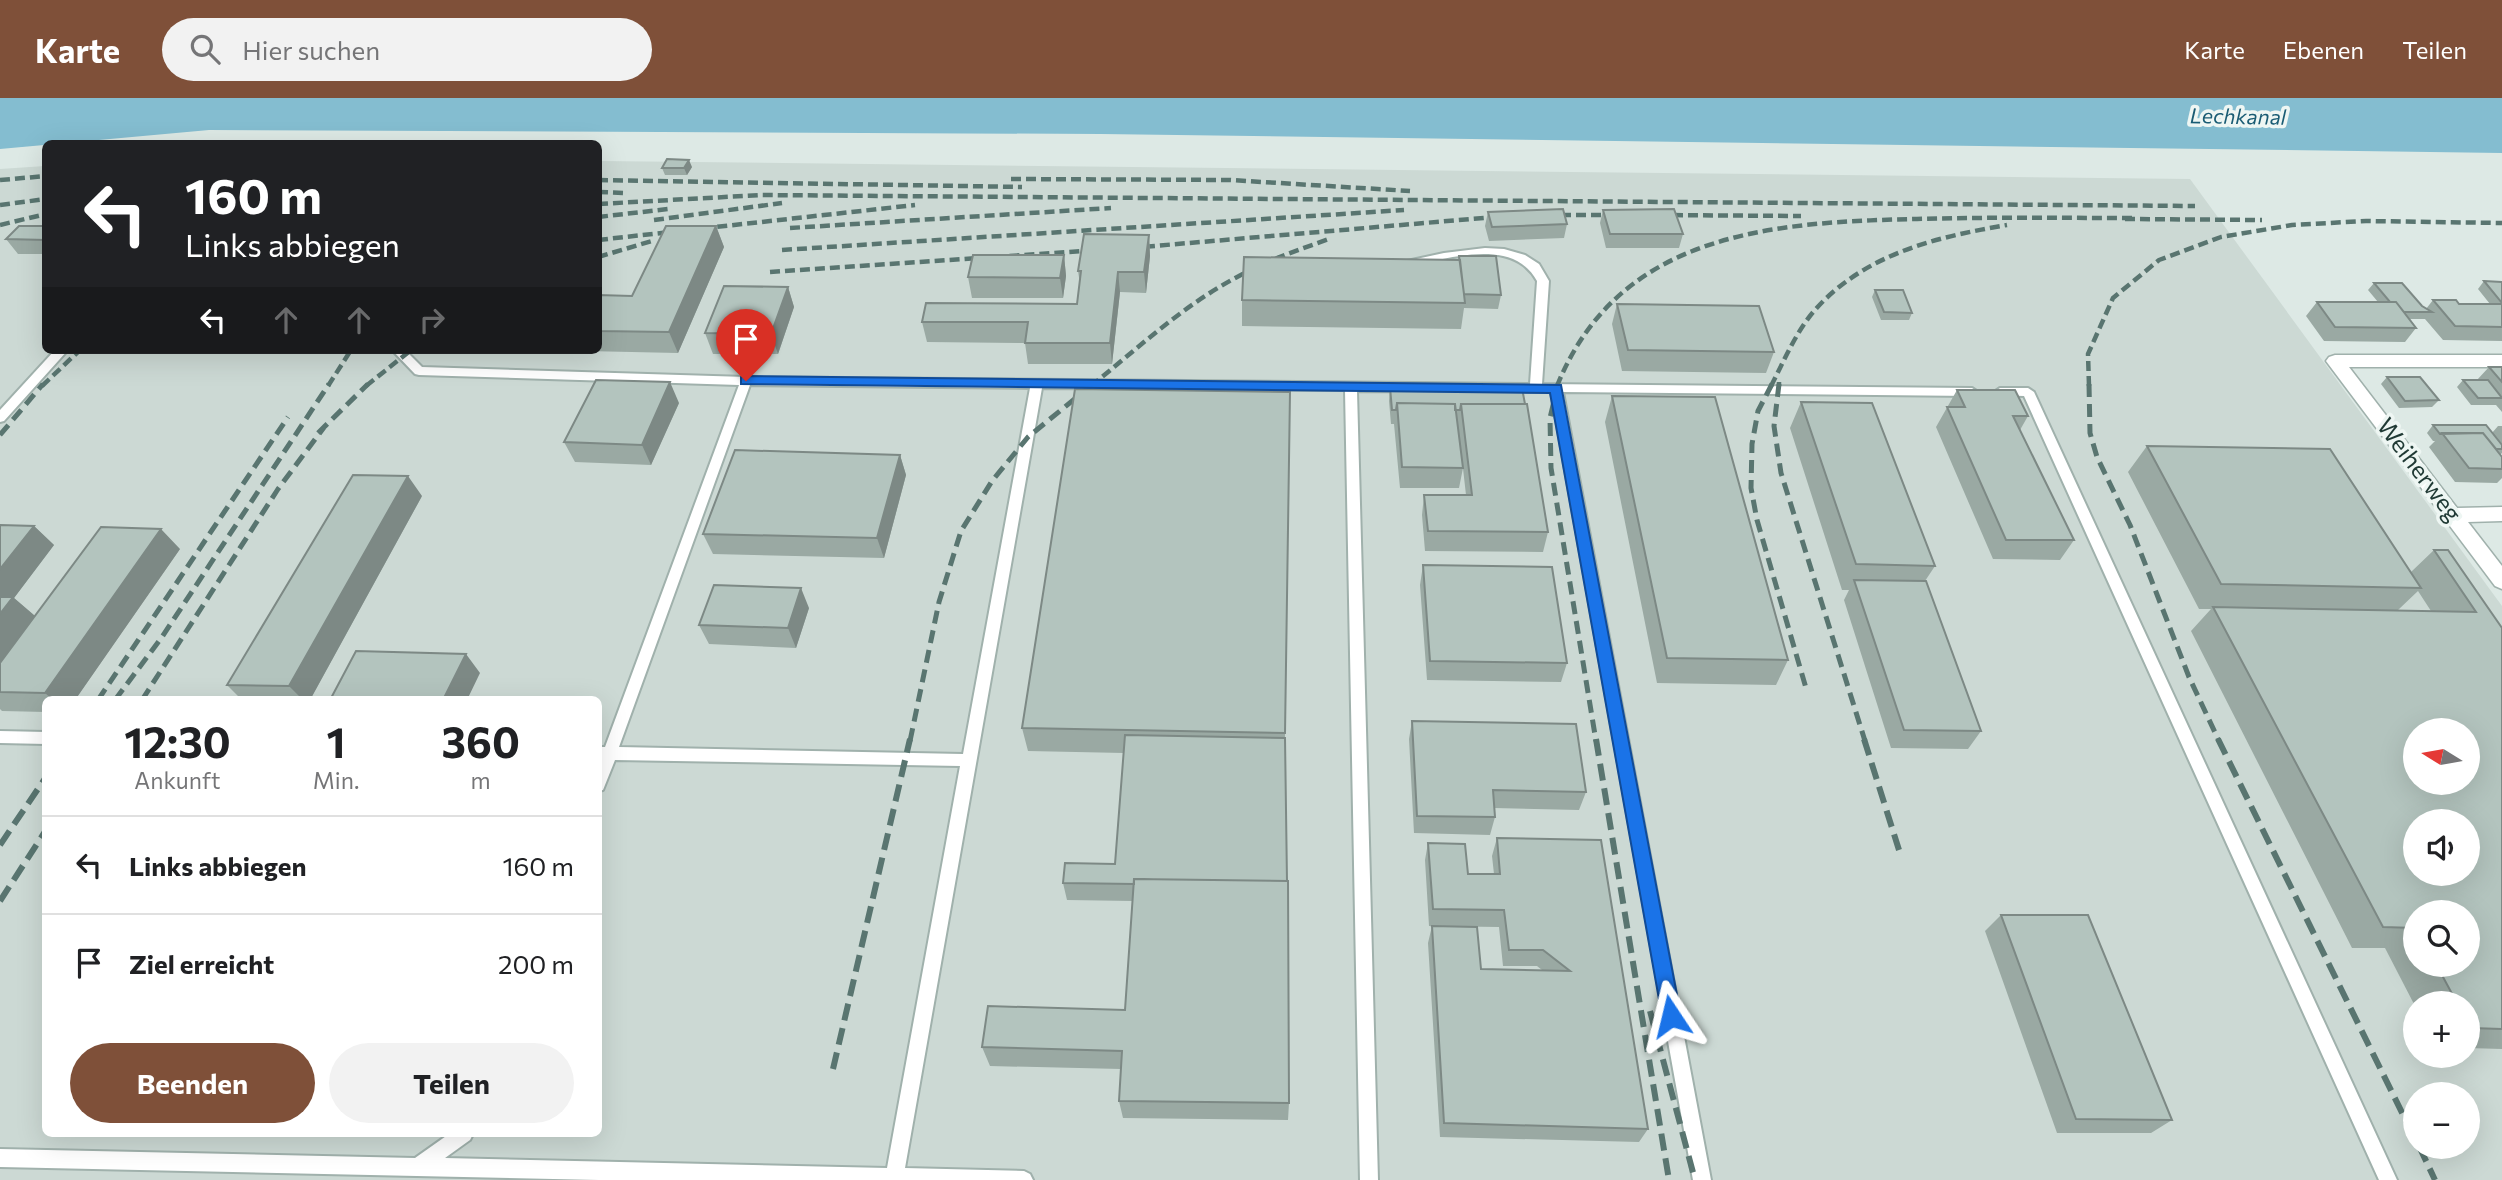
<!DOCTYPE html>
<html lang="de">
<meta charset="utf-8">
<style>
:root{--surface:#fff;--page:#f2f2f2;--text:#202124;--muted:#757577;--line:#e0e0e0;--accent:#7f5039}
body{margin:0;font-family:Commissioner,sans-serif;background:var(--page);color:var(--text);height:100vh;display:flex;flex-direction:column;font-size:26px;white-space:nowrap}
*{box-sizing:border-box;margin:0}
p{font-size:23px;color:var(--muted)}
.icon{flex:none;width:38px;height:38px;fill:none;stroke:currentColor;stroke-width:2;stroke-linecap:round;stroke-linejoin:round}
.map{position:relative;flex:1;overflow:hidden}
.drawer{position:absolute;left:42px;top:598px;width:560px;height:441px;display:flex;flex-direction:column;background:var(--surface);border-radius:10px;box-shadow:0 7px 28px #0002}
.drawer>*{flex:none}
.top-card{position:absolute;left:42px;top:42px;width:560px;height:214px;border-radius:10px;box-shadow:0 7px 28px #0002;background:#202124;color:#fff;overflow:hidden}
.needle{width:46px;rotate:281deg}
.controls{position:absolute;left:2403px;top:620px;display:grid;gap:14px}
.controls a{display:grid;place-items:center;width:77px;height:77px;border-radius:50%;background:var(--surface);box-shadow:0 7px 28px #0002;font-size:35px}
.pin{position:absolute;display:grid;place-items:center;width:60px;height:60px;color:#fff;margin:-72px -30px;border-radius:50% 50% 50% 0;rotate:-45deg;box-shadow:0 0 7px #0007}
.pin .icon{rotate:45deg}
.me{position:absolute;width:77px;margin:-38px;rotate:350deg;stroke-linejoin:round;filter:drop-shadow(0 0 5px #0008)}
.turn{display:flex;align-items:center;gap:24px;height:147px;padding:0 28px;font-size:32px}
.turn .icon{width:91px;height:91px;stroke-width:2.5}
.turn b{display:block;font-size:49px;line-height:60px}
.lanes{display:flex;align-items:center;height:66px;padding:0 28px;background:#0003;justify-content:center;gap:35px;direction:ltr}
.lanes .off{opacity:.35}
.eta{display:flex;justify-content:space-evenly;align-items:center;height:119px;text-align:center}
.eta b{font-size:42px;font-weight:700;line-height:49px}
.action{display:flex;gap:14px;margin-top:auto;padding:14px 28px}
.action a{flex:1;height:80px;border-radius:42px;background:var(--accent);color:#fff;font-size:28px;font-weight:700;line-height:80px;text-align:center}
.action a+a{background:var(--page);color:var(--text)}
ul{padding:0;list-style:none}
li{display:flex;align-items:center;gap:21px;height:98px;padding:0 28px;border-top:2px solid var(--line)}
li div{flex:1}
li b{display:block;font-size:26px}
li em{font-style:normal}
header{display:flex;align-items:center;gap:42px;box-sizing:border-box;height:98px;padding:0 35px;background:var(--accent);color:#fff}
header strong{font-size:33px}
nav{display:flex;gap:38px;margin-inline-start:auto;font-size:24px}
.search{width:490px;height:63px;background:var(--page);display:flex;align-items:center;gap:18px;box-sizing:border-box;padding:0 24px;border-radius:38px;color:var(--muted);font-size:26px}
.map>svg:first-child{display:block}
.built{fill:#ccd9d4;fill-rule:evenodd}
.water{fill:#84bdd0}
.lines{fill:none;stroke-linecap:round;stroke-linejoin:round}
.service-casing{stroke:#a0b1ac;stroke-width:4}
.minor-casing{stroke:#a0b1ac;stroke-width:3}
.service{fill:#fff;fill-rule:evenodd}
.minor{fill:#fff;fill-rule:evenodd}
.rail-far2{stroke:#597570;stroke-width:4.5;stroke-dasharray:10 5;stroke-linecap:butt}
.rail-far1{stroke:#597570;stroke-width:5;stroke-dasharray:13 7;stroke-linecap:butt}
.rail{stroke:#597570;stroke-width:6;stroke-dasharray:17 8;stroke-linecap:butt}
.wall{fill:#9aa9a3;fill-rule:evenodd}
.shaded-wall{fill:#7d8985}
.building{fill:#b3c4be;stroke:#7d8985;stroke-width:2;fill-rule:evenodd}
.route{fill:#1a73e8;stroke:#114b97;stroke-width:2}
.labels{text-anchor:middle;stroke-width:7;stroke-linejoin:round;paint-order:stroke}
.far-water-label{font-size:21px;font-style:italic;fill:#1a5c74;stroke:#eef6f3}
.street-label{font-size:24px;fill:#1f3934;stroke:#eef6f3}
</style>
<header>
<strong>Karte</strong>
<div class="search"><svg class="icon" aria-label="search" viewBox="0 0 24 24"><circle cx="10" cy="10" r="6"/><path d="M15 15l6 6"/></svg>Hier suchen</div>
<nav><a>Karte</a><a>Ebenen</a><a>Teilen</a></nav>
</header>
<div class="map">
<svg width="2502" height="1082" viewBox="0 0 2502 1082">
<rect width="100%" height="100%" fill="#dde9e5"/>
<path class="built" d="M599 63 2190 81 2502 508V1082H0V71L45 68 46 252H598ZM46 602H598V1036H46ZM2415 632H2468V684H2415ZM2415 723H2468V775H2415ZM2415 814H2468V866H2415ZM2415 905H2468V957H2415ZM2415 996H2468V1048H2415Z"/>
<path class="water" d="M0 0H2502V55L1101 36 209 32 0 51Z"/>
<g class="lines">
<g class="service-casing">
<path id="service" d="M1485 150 1504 151 1525 157 1539 166 1549 183 1542 286 1972 290 1978 294 1972 298 1563 294 1711 1082H1693L1551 294 1357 293 1378 1082H1360L1345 292 1042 290 905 1070 1024 1073 1030 1076 1033 1082H599L0 1069V1051L415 1060 449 1036H473L470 1042 445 1060 887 1070 960 668 615 662 603 692 598 693V649H605L739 287 419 277 415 276 392 252H405L422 269 746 279 1530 286 1537 183C1513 139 1450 160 1411 168L1406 165 1407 163 1444 155ZM750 287 1030 290 963 656 619 649Z
M55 252H68L4 323 0 324V312Z
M2000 290H2028L2034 294 2397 1082H2379L2024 298 1996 297 1994 294Z
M0 633 46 634V646L0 645Z"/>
</g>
<g class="minor-casing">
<path id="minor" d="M2335 257H2502V269H2349L2457 410 2502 409V423L2468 424 2502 468V491L2495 488 2329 267 2326 263 2329 259Z"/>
</g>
<use href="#service" class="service"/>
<use href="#minor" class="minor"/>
<path class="rail-far2" d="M1011 81 1230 82 1410 93
M0 82 46 78
M598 82 1022 89
M598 94 625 95
M598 106 761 97 2195 108
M0 107 46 101
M1546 117H1623
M1658 117 1801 118
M598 119 668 111
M2125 121 2262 122
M654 122 782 105
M0 127 46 116
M790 130 1111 110
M598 142 915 107
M1130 150 1507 118
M782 152 1404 112
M598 159 652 143
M770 174 1099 152
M42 288 80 252
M328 288 351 252
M366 288 411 252
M1091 288C1138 250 1185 206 1239 178 1268 162 1298 152 1329 141
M1557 288C1619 134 1773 124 1917 121 1990 119 2062 120 2135 120
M1771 288C1784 263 1796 234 1814 213 1864 156 1936 139 2007 127
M1779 288V284
M2089 288 2088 256 2113 200 2159 162 2221 139 2292 127 2366 123 2502 125"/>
<path class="rail-far1" d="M1558 286 1550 320 1551 370 1596 643
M1772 286 1758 313 1752 346 1751 390 1757 422 1806 590
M1779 286 1774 328 1781 375 1865 643
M2089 286 2090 335 2097 359 2130 427 2189 579 2219 643
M318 335 368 286
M0 337 43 286
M98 602 288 319
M115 602 162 539 329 286
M142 602 278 391 325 328
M910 643 939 504 961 433 992 383 1028 339 1093 286"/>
<path class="rail" d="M1596 641 1669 1082
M1864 641 1899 752
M2218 641 2415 1041
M0 747 46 679
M0 803 46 732
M1650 913 1695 1082
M833 971 910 641
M2419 1048 2435 1082"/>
</g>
<path class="wall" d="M692 69 687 77H665L662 70Z
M1603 112 1683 136 1679 150H1606L1600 125Z
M1488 114 1567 126 1564 140 1489 143 1485 128Z
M46 128V156H18L6 141Z
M716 128 724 149 678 255 539 252H598V197L632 198Z
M1149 137 1150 158 1146 195 1120 194 1112 266H1028L1025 245 927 244 922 224 1077 206 1080 186 1078 173Z
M1064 157 1066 178 1063 200H972L968 179Z
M1459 158 1501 197 1498 211 1464 210 1461 231 1242 228V202L1458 162Z
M2484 183 2502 184V243L2443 242 2425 221H2410L2416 230 2405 244 2324 243 2306 218 2317 204H2378L2368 192 2374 185 2426 211 2433 202 2459 206H2490L2478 191Z
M788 189 794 209 778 256H713L705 235Z
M1875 192 1912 215 1909 222H1881L1872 199Z
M1617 206 1774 254 1766 275 1622 273 1612 226Z
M2489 269H2502V314L2496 307H2471L2457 289 2463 282H2477Z
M2387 279 2439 302 2432 309 2399 310 2381 286Z
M1390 289 1522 290 1548 434 1543 454 1425 453 1422 417 1424 397H1466L1458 326 1463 370 1459 390H1400L1394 326H1391L1389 303Z
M1957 292 2028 318 2020 332 2074 442 2060 462 1993 461 1936 329Z
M1290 294 1285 640 1289 1005 1288 1022 1123 1020 1119 1003 1121 971 990 968 982 949 1125 912 1133 803 1067 802 1063 785 1115 766 1124 655 1028 653 1022 630Z
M1612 298 1788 562 1776 587 1657 585 1605 324Z
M1801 304 1935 468 1925 483 1981 633 1968 651 1891 650 1844 502 1849 492H1842L1790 330Z
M679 305 651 367 575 364 564 344Z
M2433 327 2492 335 2498 328H2502V355L2500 357 2502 359V380L2497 385 2455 384 2429 349 2435 343H2433L2427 335Z
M2147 348 2411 474 2434 452 2502 530V951L2468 950V905H2415V908L2385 850H2352L2191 533 2211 511H2199L2128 374ZM2418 493 2431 513 2398 512ZM2415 814 2468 866H2415Z
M900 357 906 377 884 460 713 456 703 436Z
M422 398 310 602H242L227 587Z
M0 427 34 428 54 447 14 500 35 518 180 451 75 602H46V614L2 613 0 611Z
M1423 467 1567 565 1561 584 1427 582 1420 487Z
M809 510 796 550 709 546 699 527Z
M1412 623 1586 694 1579 712 1494 710 1495 719 1490 737 1414 735 1409 641Z
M1497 740 1601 742 1648 1031 1639 1044 1440 1039 1428 845 1432 828 1481 871 1542 872 1537 868H1503L1499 829 1429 828 1425 762 1428 745 1468 776H1494L1492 758Z
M2001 817 2172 1022 2151 1035H2057L1985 833Z"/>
<path class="shaded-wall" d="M689 62 692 69 687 77 684 70Z
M716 128 724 149 678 255 669 234Z
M1149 137 1150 158 1146 195 1144 174Z
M1064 157 1066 178 1063 200 1060 180Z
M1118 174 1120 194 1112 266 1110 245Z
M788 189 794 209 778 256 771 236Z
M670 284 679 305 651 367 642 347Z
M900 357 906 377 884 460 877 440Z
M408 378 422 398 310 602H303L289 588Z
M34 428 54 447 14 500 35 518 0 565V471Z
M161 431 180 451 75 602H53L45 595Z
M801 490 809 510 796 550 788 530Z
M466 556 480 575 467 602H443Z"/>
<path class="building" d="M667 61 689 62 684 70H662Z
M1563 111 1567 126 1492 129 1488 114Z
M1674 111 1683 136H1610L1603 112Z
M19 128H46V142L6 141Z
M666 128H716L669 234 598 233V197L632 198Z
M1084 136 1149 137 1144 174H1118L1110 245H1025L1028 224H922L926 205 1077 206 1081 173H1078Z
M973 157H1064L1060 180 968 179Z
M1459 158H1496L1501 197 1464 196Z
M1244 159 1460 162 1465 205 1242 202Z
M2484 183 2502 184V205Z
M2374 185H2402L2422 208 2432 214H2404L2396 204H2390Z
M724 188 788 189 771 236 705 235Z
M1875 192H1903L1912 215 1884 214Z
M2433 202H2456L2459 206H2502V229L2455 228Z
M2317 204H2396L2416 230 2335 229Z
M1617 206 1759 208 1774 254 1628 252Z
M2489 269H2502V284Z
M2387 279H2420L2439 302 2405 303Z
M596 282 670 284 642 347 564 344Z
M2463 282H2488L2502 300H2478Z
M1390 289 1522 290 1525 306H1461L1460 312H1455V306L1397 305 1396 312H1392Z
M1075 291 1290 294 1285 635 1022 630Z
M1957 292H2015L2028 318H2013L2074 442H2006L1947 309H1965Z
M1612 298 1715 299 1788 562 1667 560Z
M1801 304 1872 305 1935 468 1856 466Z
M1397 305 1455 306 1463 370 1402 369Z
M1461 306H1527L1548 434 1428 433 1424 397H1472Z
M2433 327H2486L2502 347V351H2496L2483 335 2440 336Z
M2442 335H2483L2502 359V371L2469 370Z
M2147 348 2330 351 2421 490 2221 486Z
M735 352 900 357 877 440 703 436Z
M353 377 408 378 289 588 227 587Z
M0 427 34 428 0 471Z
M101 429 161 431 45 595 0 594V565Z
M2434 452H2448L2502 530V931L2471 930 2468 923V905H2457L2436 866H2468V814H2415V830L2383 829 2213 509 2476 514ZM2415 632H2468V684H2415ZM2415 723H2468V775H2415Z
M1423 467 1552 469 1567 565 1430 563Z
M1854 482 1926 483 1981 633 1904 632Z
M714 487 801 490 788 530 699 527Z
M0 499H13L0 516Z
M356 553 466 556 443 602H330Z
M1412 623 1576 626 1586 694 1493 692 1495 719 1417 718Z
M1125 637 1285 640 1287 783 1134 781V786L1063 785 1065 765 1115 766Z
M1497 740 1601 742 1648 1031 1444 1025 1432 828 1477 829 1481 871 1570 873 1543 852H1509L1504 812 1433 811 1428 745 1465 746 1468 776H1500Z
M1134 781 1288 783 1289 1005 1119 1003 1122 953 982 949 988 908 1125 912Z
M2001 817H2088L2172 1022 2076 1021Z"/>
<path class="route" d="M746 278 1561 287 1681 918 1678 925 1671 927 1665 925 1662 918 1550 295 741 286V279Z"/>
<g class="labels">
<g class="far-water-label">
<text transform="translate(2238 19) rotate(1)" y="7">Lechkanal</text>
</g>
<g class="street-label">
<text transform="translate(2419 372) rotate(53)" y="8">Weiherweg</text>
</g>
</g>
</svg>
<div class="controls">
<a><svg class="needle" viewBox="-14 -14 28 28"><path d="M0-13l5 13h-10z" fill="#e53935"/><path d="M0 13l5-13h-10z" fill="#757577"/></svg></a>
<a><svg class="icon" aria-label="sound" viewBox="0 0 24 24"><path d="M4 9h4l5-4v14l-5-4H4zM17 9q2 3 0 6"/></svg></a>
<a><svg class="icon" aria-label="search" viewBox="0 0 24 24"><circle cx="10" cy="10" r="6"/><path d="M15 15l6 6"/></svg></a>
<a>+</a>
<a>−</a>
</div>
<div class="pin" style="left:746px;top:283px;background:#d93025"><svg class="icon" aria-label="arrive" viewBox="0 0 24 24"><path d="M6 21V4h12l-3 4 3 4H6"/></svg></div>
<svg class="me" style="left:1671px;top:918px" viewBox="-20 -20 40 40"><path d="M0-17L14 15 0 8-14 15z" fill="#1a73e8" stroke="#fff" stroke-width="4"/></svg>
<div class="top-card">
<div class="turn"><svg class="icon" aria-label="left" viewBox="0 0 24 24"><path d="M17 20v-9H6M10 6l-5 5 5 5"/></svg><div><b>160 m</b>Links abbiegen</div></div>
<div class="lanes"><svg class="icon" aria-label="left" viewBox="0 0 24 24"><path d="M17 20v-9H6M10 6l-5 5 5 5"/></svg><svg class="icon off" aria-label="ahead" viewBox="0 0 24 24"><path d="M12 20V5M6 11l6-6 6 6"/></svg><svg class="icon off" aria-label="ahead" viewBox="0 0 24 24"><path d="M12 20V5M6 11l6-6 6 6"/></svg><svg class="icon off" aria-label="right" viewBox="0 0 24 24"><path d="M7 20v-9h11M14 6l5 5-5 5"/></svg></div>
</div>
<section class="drawer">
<div class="eta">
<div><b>12:30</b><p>Ankunft</p></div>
<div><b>1</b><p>Min.</p></div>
<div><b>360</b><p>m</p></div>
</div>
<ul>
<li><svg class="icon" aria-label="left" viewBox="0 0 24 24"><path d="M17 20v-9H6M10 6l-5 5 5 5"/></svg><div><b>Links abbiegen</b></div><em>160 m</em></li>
<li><svg class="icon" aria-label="arrive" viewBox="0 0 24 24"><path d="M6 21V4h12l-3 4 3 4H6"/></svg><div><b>Ziel erreicht</b></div><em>200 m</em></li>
</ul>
<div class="action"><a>Beenden</a><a>Teilen</a></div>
</section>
</div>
